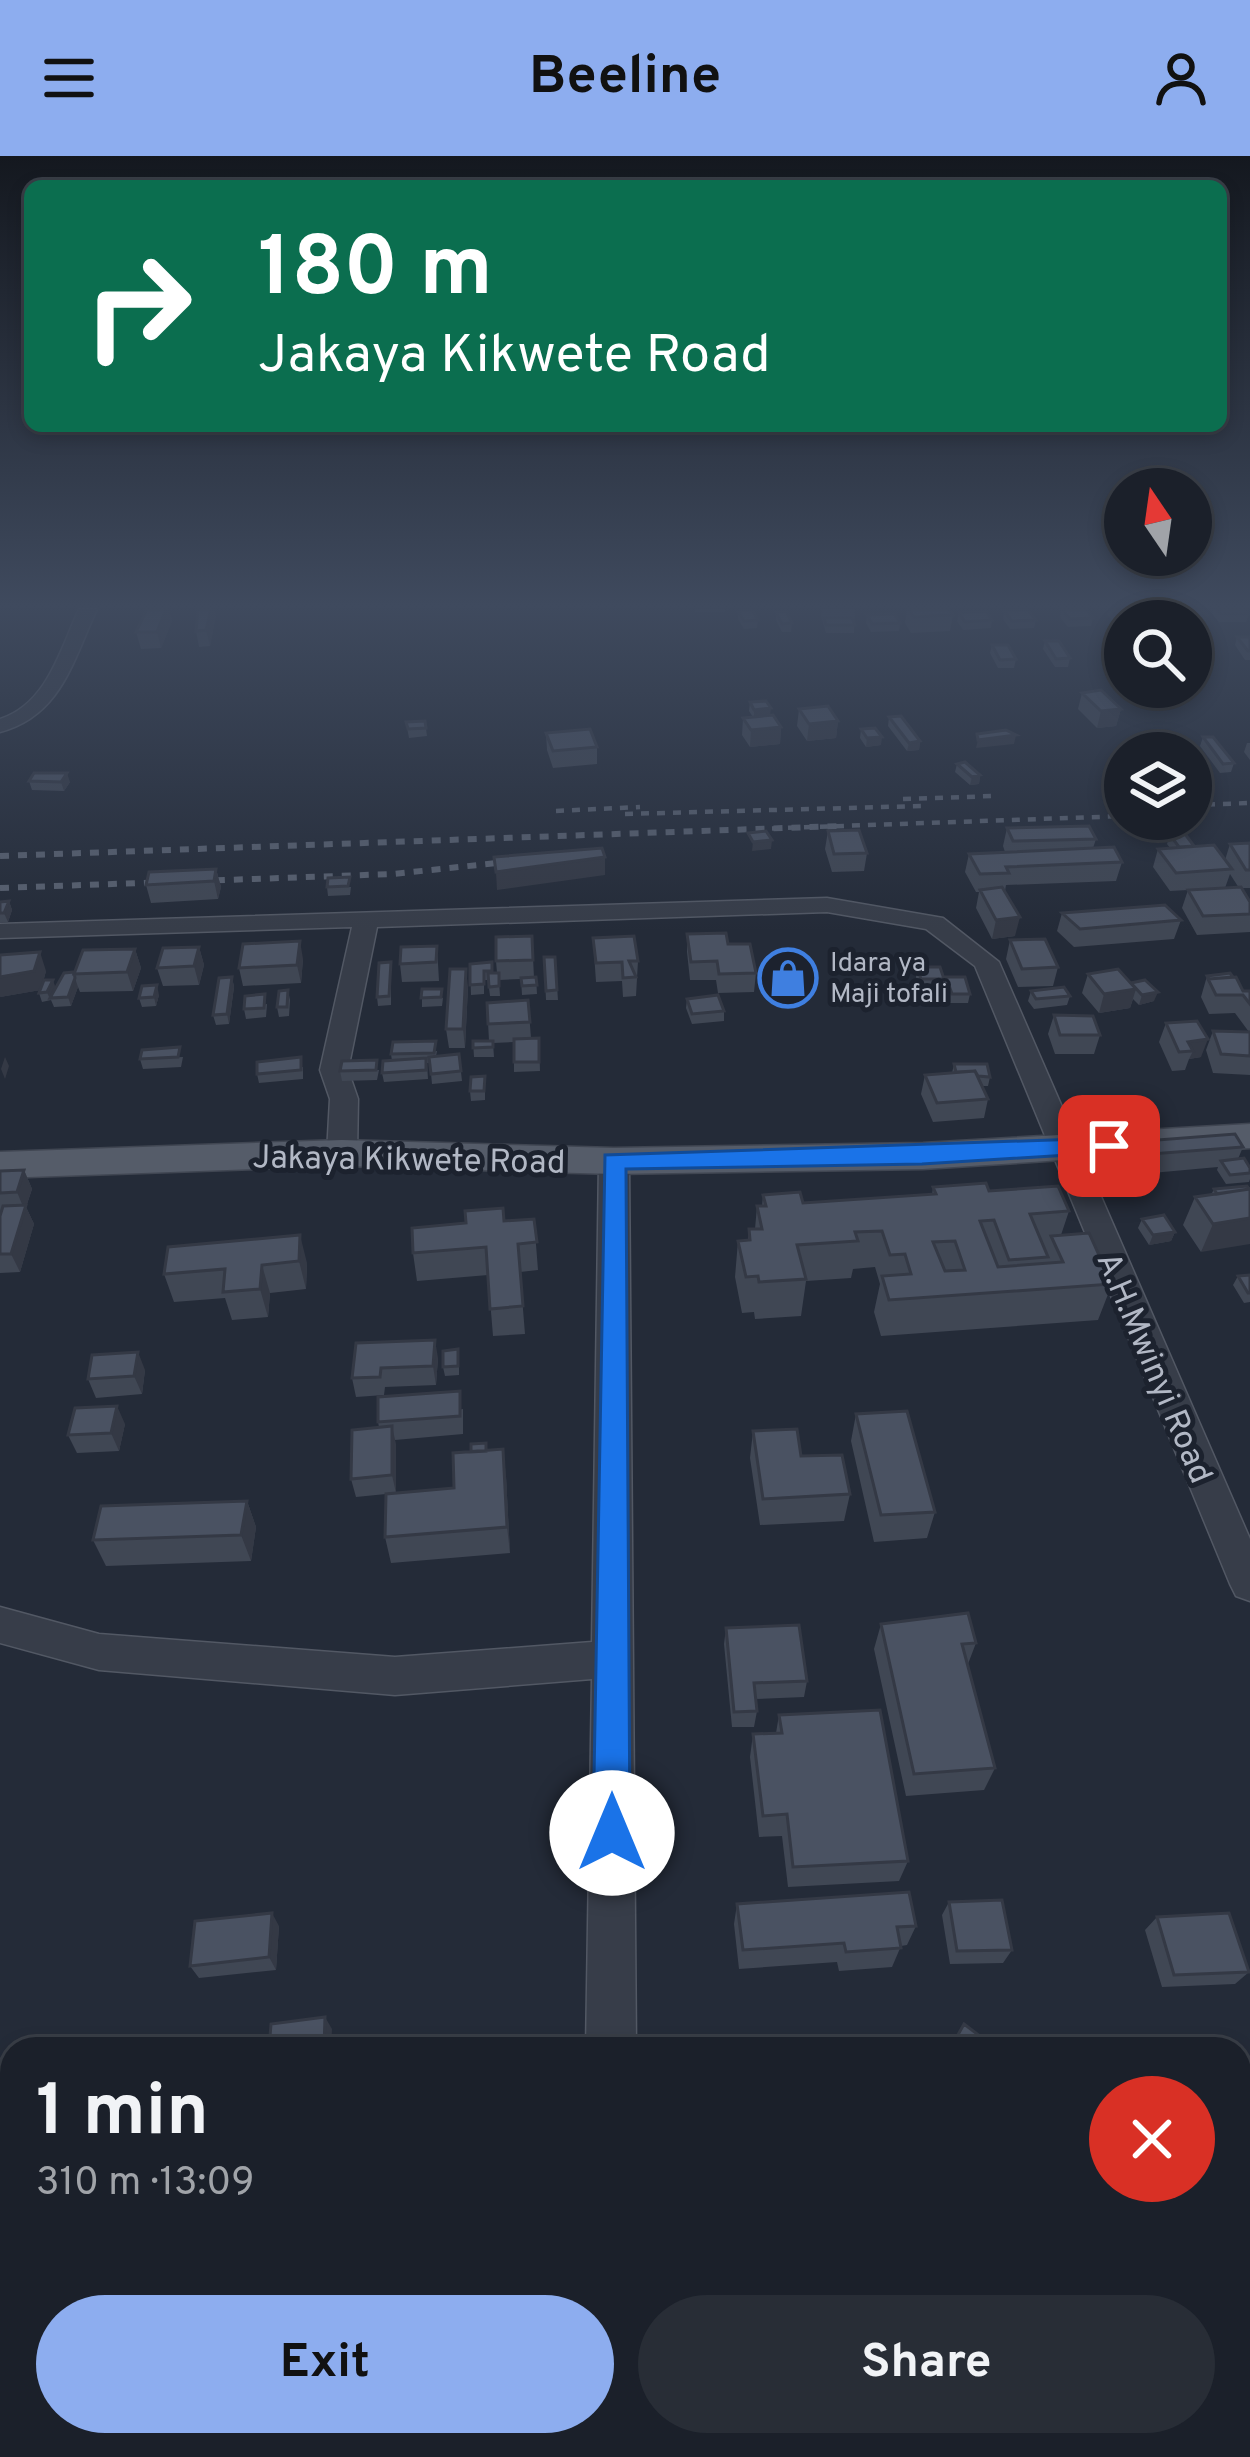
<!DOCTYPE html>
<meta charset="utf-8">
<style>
:root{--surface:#1b202a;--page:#282d36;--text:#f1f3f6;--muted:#a0a3a8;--line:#393e47;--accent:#8dadef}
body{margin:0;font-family:Overpass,sans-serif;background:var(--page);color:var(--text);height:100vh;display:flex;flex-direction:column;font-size:45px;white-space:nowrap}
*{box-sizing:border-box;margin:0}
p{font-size:39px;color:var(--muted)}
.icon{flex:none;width:66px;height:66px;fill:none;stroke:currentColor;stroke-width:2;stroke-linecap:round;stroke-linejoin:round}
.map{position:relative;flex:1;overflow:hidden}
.details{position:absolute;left:0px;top:1881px;width:1251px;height:420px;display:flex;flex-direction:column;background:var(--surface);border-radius:36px 36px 0 0;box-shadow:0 6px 18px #0003,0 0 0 3px var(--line)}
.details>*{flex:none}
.guide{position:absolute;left:24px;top:24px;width:1203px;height:252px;border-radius:18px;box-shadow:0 6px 18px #0003,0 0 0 3px var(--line);background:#0b6e4f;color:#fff;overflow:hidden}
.needle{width:78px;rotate:347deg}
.tools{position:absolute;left:1104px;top:312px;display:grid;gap:24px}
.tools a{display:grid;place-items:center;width:108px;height:108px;border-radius:50%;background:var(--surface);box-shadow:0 6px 18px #0003,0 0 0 3px var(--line);font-size:60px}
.pin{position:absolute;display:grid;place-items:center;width:102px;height:102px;color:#fff;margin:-51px;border-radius:24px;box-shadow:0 6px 18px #0006}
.me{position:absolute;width:132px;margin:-66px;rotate:0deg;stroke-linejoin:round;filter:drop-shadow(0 0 9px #0008)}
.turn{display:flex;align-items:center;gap:42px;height:252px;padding:0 36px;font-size:54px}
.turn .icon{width:156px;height:156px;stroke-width:2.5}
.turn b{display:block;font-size:84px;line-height:102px}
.round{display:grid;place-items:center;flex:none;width:126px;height:126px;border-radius:63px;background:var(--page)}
.headline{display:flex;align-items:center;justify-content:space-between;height:204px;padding:0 36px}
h1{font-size:72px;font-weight:700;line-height:90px}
.cta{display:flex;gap:24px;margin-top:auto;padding:24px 36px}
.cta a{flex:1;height:138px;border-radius:72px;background:var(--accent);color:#111;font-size:48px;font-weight:700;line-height:138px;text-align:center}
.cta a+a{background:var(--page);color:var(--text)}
header{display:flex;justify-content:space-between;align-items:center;height:156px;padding:0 36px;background:var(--accent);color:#111;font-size:54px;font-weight:700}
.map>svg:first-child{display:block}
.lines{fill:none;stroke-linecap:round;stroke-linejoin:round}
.minor-casing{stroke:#525864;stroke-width:3}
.major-casing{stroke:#404652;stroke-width:3}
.minor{fill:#373d49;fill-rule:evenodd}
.major{fill:#555c69;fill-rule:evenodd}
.rail-far1{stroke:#596170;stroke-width:4.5;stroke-dasharray:8 8;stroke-linecap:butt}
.rail{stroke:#596170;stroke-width:6;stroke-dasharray:9 9;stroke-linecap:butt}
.wall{fill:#404754;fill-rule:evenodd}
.shaded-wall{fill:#343945}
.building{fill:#4a5262;stroke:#343945;stroke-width:3;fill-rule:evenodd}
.route{fill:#1a73e8;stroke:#114b97;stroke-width:3}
.labels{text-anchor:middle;stroke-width:10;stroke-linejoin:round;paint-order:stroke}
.far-poi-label{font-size:27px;fill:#b2b8c5;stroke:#1c222e;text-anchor:start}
.street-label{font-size:33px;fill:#b2b8c5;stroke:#1c222e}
</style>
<header><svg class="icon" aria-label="menu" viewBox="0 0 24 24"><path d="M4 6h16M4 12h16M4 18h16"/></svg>Beeline<svg class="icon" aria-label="person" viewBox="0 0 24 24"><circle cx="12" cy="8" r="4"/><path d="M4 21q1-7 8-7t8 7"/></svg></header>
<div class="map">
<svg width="1250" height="2301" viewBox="0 0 1250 2301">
<rect width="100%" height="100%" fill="#242b38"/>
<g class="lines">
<g class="minor-casing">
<path id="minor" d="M79 453H97C73 505 61 560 0 576V563C47 548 60 494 79 453Z
M827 742 943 762 999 806 1250 1383V1445L1236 1440 1230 1428 975 810 926 773 827 756 377 771 348 914 358 943 357 997 342 1007 327 997 330 943 320 914 352 771 0 782V768Z
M614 995 629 1005 636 1893H586L592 1523 395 1539 99 1514 0 1487V1451L99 1478 395 1501 592 1486 599 1005Z
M1250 2203V2259L1239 2260V2204Z
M241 2289H464L459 2301H236Z
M581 2289H639V2301H581Z"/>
</g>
<g class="major-casing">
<path id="major" d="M1250 968V992L923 1013 614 1018 342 1010 0 1022V996L342 984 614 992 923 987Z"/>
</g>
<use href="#minor" class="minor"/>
<use href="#major" class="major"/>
<path class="rail-far1" d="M903 643 994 640
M1191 649 1250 647
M556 655 640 651
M625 658 921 650
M756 673 1125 660"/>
<path class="rail" d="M0 700 840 670
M0 732 393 718 525 704"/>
</g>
<path class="wall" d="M147 453H169L172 465 161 492 141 493 136 476Z
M694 453H725V456H695Z
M822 453H855L854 477H826L821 460Z
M907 453H949L953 459 950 475 911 477 905 467Z
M1061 453 1093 462 1091 470 1068 471 1060 461Z
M1109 453H1135L1142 460 1140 465H1125V469H1116L1107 459Z
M1173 453 1207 459 1205 467 1176 465 1171 461Z
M1213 453H1245L1249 458 1246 466H1219L1212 458Z
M738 455 758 464 757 472 744 473 738 463Z
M1004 455 1036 464 1034 472 1010 473 1003 463Z
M776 456 792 467 791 476H782L776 464Z
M959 457 992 464 991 472 963 474 957 465Z
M216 459 210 490 199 491 196 475Z
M867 459 900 467 899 475 871 476 866 467Z
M1237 481H1250V504H1245L1235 489Z
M1191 482 1204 498 1202 507 1191 506Z
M1045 485 1070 502 1068 511H1055L1043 493Z
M1117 486H1125V508L1115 494Z
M992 489 1016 503 1014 512H998L990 497Z
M1082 537 1121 553 1116 570 1097 572 1078 553Z
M750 546 770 559 781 571 780 588 750 591 742 579 743 562 753 561 749 555Z
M799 553 838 565 836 582 807 585 797 570Z
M889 561 920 585 919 594 907 595 888 570Z
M425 565 427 580 409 582 406 566Z
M861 573 881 589 866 591 860 582Z
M546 577 597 591V608L553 612 547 594Z
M1203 581 1234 607 1231 616 1220 617 1200 590Z
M1247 587H1250V604L1244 596Z
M957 608 980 619 979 628 970 629 955 616Z
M29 625 70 626 64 635 32 634Z
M1007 672 1096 683 1093 692 1122 706 1116 725 1006 729 1005 735 1015 780 992 783 976 752 979 736H976L965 716 969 698 1005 696 1003 690Z
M828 675 867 697 864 715 832 716 825 693Z
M1170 679 1225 704 1230 688 1250 687V732H1241L1250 746V776L1197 779 1182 752 1188 734 1170 735 1153 711 1158 693 1170 692 1167 688ZM1230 718 1239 732H1225Z
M216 713 221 731 218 743 151 747 146 729Z
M327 731H351L350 739 328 740Z
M9 745 12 754 8 766 0 767V746Z
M1062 757 1181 764 1174 783 1074 791 1057 775Z
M687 778 728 788 756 817 754 836 718 837 716 824H690L687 796Z
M532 780 534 822 536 821 537 838 522 839 521 823 499 824 500 840H490L488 824H484V838L471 839 470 808 492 806V816L497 817 496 805Z
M593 782 638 805 636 840 623 841 622 825 596 826Z
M1010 784 1058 811 1053 830 1018 831 1006 803Z
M437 790 439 825 402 826 400 808Z
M199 791 204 809 199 829 163 830 157 812Z
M135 793 141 812 133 835 80 836 78 831 71 850 54 851 51 844 42 846 39 837 40 834 0 841 46 815 43 826 56 831 74 816Z
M544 801H555L558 844H546Z
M303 803 301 827 243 830 239 812Z
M391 806V849L378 850 377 841Z
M917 811 944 823 942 832 919 833 916 821Z
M1088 818 1131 827 1154 845 1139 849 1133 843 1130 852 1099 857 1082 837Z
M1207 820 1243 835H1250V919L1213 917 1206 894 1213 875 1249 876 1235 857 1209 858 1201 841Z
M232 821 234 831 229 868 216 869 213 859Z
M946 821 970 838 968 847H950L945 831Z
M468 831 465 892H449L446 873Z
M422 833 443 842 442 850 422 851Z
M288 834 290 844 289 860 279 861 277 851Z
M1031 835 1070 840 1067 849 1034 853 1028 845Z
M159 839 156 850 142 851 139 842Z
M687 843 724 855V865L692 868 686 852Z
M528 844 531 882H539L540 915 514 916V886L493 887 494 901H474L473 885H489L487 847Z
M267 848 266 861 246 863 244 853Z
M1054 859 1100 879 1094 898H1055L1048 878Z
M1166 867 1201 901 1189 903 1185 914 1172 915 1159 886Z
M437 895 436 900 459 898 462 925 432 928 430 907H427L428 923 384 926 382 917 392 905 391 898Z
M183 901 181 911 143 913 140 903Z
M954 908 990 921 988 930H982L988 943 984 962 933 966 921 938 925 919 952 917Z
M303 911V923L259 927 257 918Z
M379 914 377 924 342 925 340 915Z
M485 920V944L471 945 470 935Z
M1144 985 1243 991 1238 1003 1250 1012V1023L1249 1026 1226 1028 1217 1014 1218 1011 1152 1017 1155 1021 1151 1030 1134 1033 1125 1018 1128 1009 1139 1008 1137 1004Z
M24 1014 32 1033 26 1051 34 1068 20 1116 0 1117V1015Z
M1247 1030 1201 1096 1183 1069 1195 1041 1211 1039 1214 1033Z
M933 1031 989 1035 1069 1055 1061 1079 1112 1128 1098 1164 881 1180 874 1156 880 1128 875 1111 853 1113 851 1122 806 1125 801 1160 755 1163 754 1156 742 1157 735 1121 738 1085 748 1084 749 1073H755L757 1050H762L763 1039 803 1047 932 1039Z
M534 1063 538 1114 520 1116 525 1178 493 1180 488 1119 417 1125 413 1097 504 1065Z
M1142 1063 1175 1076 1171 1085 1149 1089 1138 1072Z
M168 1091 307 1107 306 1133 270 1137 268 1161 232 1164 225 1142 174 1146 164 1118Z
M1250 1119V1146L1244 1147 1233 1129 1238 1120Z
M356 1187 438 1202 436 1229 385 1231 384 1239 356 1241 352 1222Z
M459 1203V1219L445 1220 443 1211Z
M145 1214 142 1238 96 1242 88 1223Z
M463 1253V1278L395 1284 396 1337 454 1332 487 1294 506 1320 510 1397 391 1407 385 1381 386 1338 356 1341 351 1323 379 1271 378 1266Z
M856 1258 935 1356 927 1382 874 1386 851 1285Z
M125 1268 119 1295 77 1297 68 1279Z
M753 1275 801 1300 850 1338 844 1365 760 1369 750 1302Z
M247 1345 256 1371 251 1405 106 1410 93 1384Z
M881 1468 976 1487 968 1508 995 1612 984 1634 906 1640 874 1493Z
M726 1472 807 1525 804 1541 755 1543 757 1555 754 1571H732L724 1488Z
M779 1559 908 1705 899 1725 788 1731 782 1680 759 1681 750 1601 753 1578 776 1577Z
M949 1746 1012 1794 1003 1807 950 1808 942 1759Z
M737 1748 916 1770 907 1789 901 1790 892 1811 839 1815 837 1806 739 1813 734 1768Z
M1157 1761 1249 1816 1235 1828 1162 1831 1145 1774Z
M279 1770 276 1814 199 1822 190 1810Z
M1250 1967V2012L1239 2004V1990Z"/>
<path class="shaded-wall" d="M166 453H169L172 465 161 492 157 476Z
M211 453H215L216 459 210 490 206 474Z
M1207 459 1205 467 1191 469V465H1183L1184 462Z
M771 552 770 560 754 562V554Z
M1121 553 1116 570 1097 572 1101 555Z
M838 565 836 582 807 585 809 568Z
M781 571 780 588 750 591 751 574Z
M1016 579 1014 588 976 592 978 584Z
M882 581 881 589 866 591 867 582Z
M920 585 919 594 907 595 909 587Z
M67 617 70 626 64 635 61 626Z
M980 619 979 628 970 629 972 621Z
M772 684 771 693 752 695 753 686Z
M605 701V719L497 734 496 716Z
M216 713 221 731 218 743 214 725Z
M9 745 12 754 8 766 4 757Z
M1020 761 1015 780 992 783 996 764Z
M300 785 303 803 301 827 297 809Z
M199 791 204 809 199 829 194 810Z
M135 793 141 812 133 835 127 816Z
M40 796 46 815 41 834 0 841V821Z
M466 813 468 831 465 892 463 873Z
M232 821 234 831 229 868 227 858Z
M75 822 78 831 71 850 68 841Z
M53 824 56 833 50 842 51 846 47 836Z
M157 829 159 839 156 850 154 841Z
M1136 833 1130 852 1099 857 1104 838Z
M1158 836 1154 845 1139 849 1142 839Z
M1208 883 1201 901 1189 903 1193 895 1188 886Z
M5 901 9 910 5 923 1 913Z
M24 1014 32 1033 26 1051 34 1068 20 1116 11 1098 24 1053 17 1036Z
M1250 1062V1088L1201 1096 1213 1068Z
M1175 1076 1171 1085 1149 1089 1153 1079Z
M300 1079 307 1107 306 1133 299 1105Z
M262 1109 270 1137 268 1161 260 1133Z
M435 1184 438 1202 436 1229 433 1210Z
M138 1196 145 1214 142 1238 134 1220Z
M117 1250 125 1268 119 1295 111 1277Z
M392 1270 396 1288V1337L392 1319Z
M503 1293 506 1320 510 1397 507 1371Z
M247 1345 256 1371 251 1405 241 1379Z
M272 1757 279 1770 276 1814 269 1801Z
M325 1861 332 1873 331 1893H324Z"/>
<path class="building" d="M147 453H166L157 476H136Z
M198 453H211L206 474 196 475Z
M909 453H949L953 459 914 461Z
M1062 453H1086L1093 462 1070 463Z
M1111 453H1135L1142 460 1118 461Z
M1174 453H1199L1207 459 1184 462Z
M1217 453H1245L1249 458H1221Z
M752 454 758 464 744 465 738 455Z
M1028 454 1036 464 1012 465 1004 455Z
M786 455 792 467 782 468 776 456Z
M986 455 992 464 965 466 959 457Z
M895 458 900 467 872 468 867 459Z
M824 462H852L855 469H826Z
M1237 481H1250V495H1248Z
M1191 482H1192L1204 498H1191Z
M1045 485H1059L1070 502 1056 503Z
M992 489H1008L1016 503 1000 504Z
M1101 534 1121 553 1101 555 1082 537Z
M766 545 771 552 754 554 750 546Z
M828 550 838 565 809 568 799 553Z
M773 559 781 571 751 574 743 562Z
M901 560 920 585 909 587 889 561Z
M425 565 426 572 408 573 406 566Z
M875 572 882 581 867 582 861 573Z
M590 573 597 591 553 595 546 577Z
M1006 574 1016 579 978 584 977 578Z
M1203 581H1213L1234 607 1223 608Z
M965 606 980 619 972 621 957 608Z
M34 617H67L61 626 29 625Z
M1089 670 1096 683 1013 685 1007 672Z
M859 674 867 697 834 698 828 675Z
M766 675 772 684 753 686 748 677Z
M1185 678 1194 690 1179 691 1170 679Z
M1250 687V714H1246L1230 688Z
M1214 689 1232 713 1176 717 1158 693Z
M1114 691 1122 706 1006 711 1009 717 980 718 969 698Z
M602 692 605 701 496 716 494 701Z
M216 713 214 725 146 729 149 716Z
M350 721 348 730 327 731 328 722Z
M1002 731 1020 761 996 764 980 734Z
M1241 731 1250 746V758L1203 760 1188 734Z
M9 745 4 757H0V746Z
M1165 749 1181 764 1080 773 1062 757Z
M726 777 728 788H750L756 817 719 818 717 805 691 806 687 778Z
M532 780 533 804 496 805V781Z
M634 780 638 805H629L636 821 623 822 622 806 596 807 593 782Z
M1045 783 1058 811 1022 813 1010 784Z
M300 785 297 809 239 812 243 788Z
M437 790 436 806 400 808 401 791Z
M199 791 194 810 157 812 163 792Z
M135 793 127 816 74 818 83 794Z
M40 796 34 815 0 821V799Z
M544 801H555L557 834 546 835Z
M391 806 389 840 377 841 379 807Z
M492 806V815H484V828L470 829V808Z
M917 811H940L944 823H921Z
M450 813H466L463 873H446Z
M1118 813 1136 833 1104 838 1088 818Z
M74 816 75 822 68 841 50 842 64 817Z
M488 817H499V830L489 831Z
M1230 817 1233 821 1209 823 1207 820Z
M232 821 227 858 213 859 219 822Z
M536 821 537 829 522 830 521 822Z
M946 821H965L970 838H952Z
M1236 821 1243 835H1250V848L1243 839H1216L1208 823Z
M44 824H53L47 836 39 837Z
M1145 824 1158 836 1142 839 1131 827Z
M157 829 154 841 139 842 142 830Z
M1064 831 1070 840 1036 843 1031 835Z
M422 833H442L441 841 421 842Z
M288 834 287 851H277L279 835Z
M265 838 264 852 244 853 245 840Z
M718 839 724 855 692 858 687 843Z
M528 844 530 866 488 868 487 847Z
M1054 859 1093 860 1100 879H1060Z
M1197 865 1208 883 1188 886 1193 895 1179 896 1166 867Z
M1213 875 1250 876V900L1221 898Z
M539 882V906H514V883Z
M436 885 434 897 391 898 393 886Z
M473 885H493V891L473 892Z
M180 891 178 901 140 903 142 894Z
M459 898 461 915 431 918 429 901Z
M301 901V914L257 918V906Z
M426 902V914L382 917 383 905Z
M377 904 376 914 340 915 342 905Z
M954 908H987L990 921 978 920 975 915 956 916Z
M975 915 988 943 937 947 925 919Z
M485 920 484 935H470L471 921Z
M1235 978 1243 991 1151 998 1144 985Z
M1244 1002 1250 1012V1017L1230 1019 1221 1005Z
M1145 1007 1155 1021 1137 1023 1128 1009Z
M24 1014 17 1036 0 1037V1015Z
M986 1027 989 1035 1058 1030 1069 1055 1030 1058 1048 1101 1009 1104 994 1064 980 1065 998 1111 1063 1106 1051 1080 1089 1077 1112 1128 889 1144 882 1120 911 1118 905 1098 890 1099 882 1075 855 1076 858 1085 797 1089 806 1123 759 1126 758 1120 746 1121 738 1085 750 1084 749 1073H762L757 1050H766L763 1039 800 1036 803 1047 936 1038 933 1031ZM955 1085 965 1114 945 1115 933 1086Z
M1247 1030 1249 1033 1217 1038 1214 1033Z
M1250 1033V1062L1213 1068 1195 1041Z
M26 1049 11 1098H0V1060L3 1050Z
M503 1052 504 1065 534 1063 537 1086 518 1088 523 1150 490 1153 486 1091 413 1097 412 1072 466 1067 465 1055Z
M1164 1059 1175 1076 1153 1079 1142 1063Z
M300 1079 299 1105 262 1109 260 1133 223 1136 225 1113 164 1118 168 1091Z
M1250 1119V1137H1248L1238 1120Z
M435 1184 433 1210 381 1212 380 1221 352 1222 356 1187Z
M458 1193V1210L443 1211V1195Z
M138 1196 134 1220 88 1223 92 1199Z
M460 1235V1260L378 1266V1241Z
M117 1250 111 1277 68 1279 75 1252Z
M907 1255 935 1356 881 1359 856 1258Z
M392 1270V1319L351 1323 352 1274Z
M797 1273 801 1300 842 1299 850 1338 763 1343 753 1275Z
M486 1287V1295L471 1296V1288Z
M503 1293 507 1371 385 1381 386 1338 454 1332 453 1297Z
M247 1345 241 1379 93 1384 101 1350Z
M968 1457 976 1487 962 1488 995 1612 914 1618 881 1468Z
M799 1469 807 1525 754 1527 757 1555 734 1556 726 1472Z
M880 1554 908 1705 793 1711 787 1658 763 1660 753 1578 782 1577 779 1559Z
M909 1736 916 1770 897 1771 901 1792 846 1796 844 1787 743 1794 737 1748Z
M1002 1744 1012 1794 957 1795 949 1746Z
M272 1757 269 1801 190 1810 195 1765Z
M1229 1757 1249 1816 1174 1819 1157 1761Z
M325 1861 324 1893H269L271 1868Z
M964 1868 997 1893H950Z"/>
<linearGradient id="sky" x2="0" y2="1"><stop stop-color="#14181f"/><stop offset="0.58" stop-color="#3f4a5e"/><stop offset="1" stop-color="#3f4a5e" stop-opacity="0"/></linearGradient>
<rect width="1250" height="775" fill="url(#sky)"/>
<path class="route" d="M1109 982 1117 984V996L922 1008 626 1013 630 1677 625 1690 612 1695 599 1690 593 1677 605 999Z"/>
<defs>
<g id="shop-ring" transform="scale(3)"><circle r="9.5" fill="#1c222e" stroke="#3f7fe0" stroke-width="1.5"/><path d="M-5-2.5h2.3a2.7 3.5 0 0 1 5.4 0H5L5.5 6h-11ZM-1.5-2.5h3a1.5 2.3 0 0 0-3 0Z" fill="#3f7fe0"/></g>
</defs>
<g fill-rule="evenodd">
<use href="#shop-ring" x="788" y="822"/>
</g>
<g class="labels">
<g class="far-poi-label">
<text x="830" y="815">Idara ya<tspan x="830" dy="31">Maji tofali</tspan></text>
</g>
<g class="street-label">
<text transform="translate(409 1002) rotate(1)" y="12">Jakaya Kikwete Road</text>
<text transform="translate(1156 1211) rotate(67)" y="12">A.H.Mwinyi Road</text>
</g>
</g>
</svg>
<div class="tools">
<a><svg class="needle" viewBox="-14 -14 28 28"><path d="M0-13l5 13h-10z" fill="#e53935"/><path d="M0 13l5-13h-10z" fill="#a0a3a8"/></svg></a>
<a><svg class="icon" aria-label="search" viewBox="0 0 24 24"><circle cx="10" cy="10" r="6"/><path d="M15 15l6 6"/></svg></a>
<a><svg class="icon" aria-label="layers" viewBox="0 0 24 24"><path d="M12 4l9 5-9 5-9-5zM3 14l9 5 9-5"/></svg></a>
</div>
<div class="pin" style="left:1109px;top:990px;background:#d93025"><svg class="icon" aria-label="arrive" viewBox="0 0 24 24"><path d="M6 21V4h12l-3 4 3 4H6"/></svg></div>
<svg class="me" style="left:612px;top:1677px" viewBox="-20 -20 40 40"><circle r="19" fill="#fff"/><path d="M0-13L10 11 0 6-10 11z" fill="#1a73e8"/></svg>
<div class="guide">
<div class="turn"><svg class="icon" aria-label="right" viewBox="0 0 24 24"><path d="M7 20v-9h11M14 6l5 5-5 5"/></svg><div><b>180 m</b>Jakaya Kikwete Road</div></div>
</div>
<section class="details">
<div class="headline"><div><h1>1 min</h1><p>310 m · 13:09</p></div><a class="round" style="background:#d93025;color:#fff"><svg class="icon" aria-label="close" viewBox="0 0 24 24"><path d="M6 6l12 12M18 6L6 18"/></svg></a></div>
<div class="cta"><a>Exit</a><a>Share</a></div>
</section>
</div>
